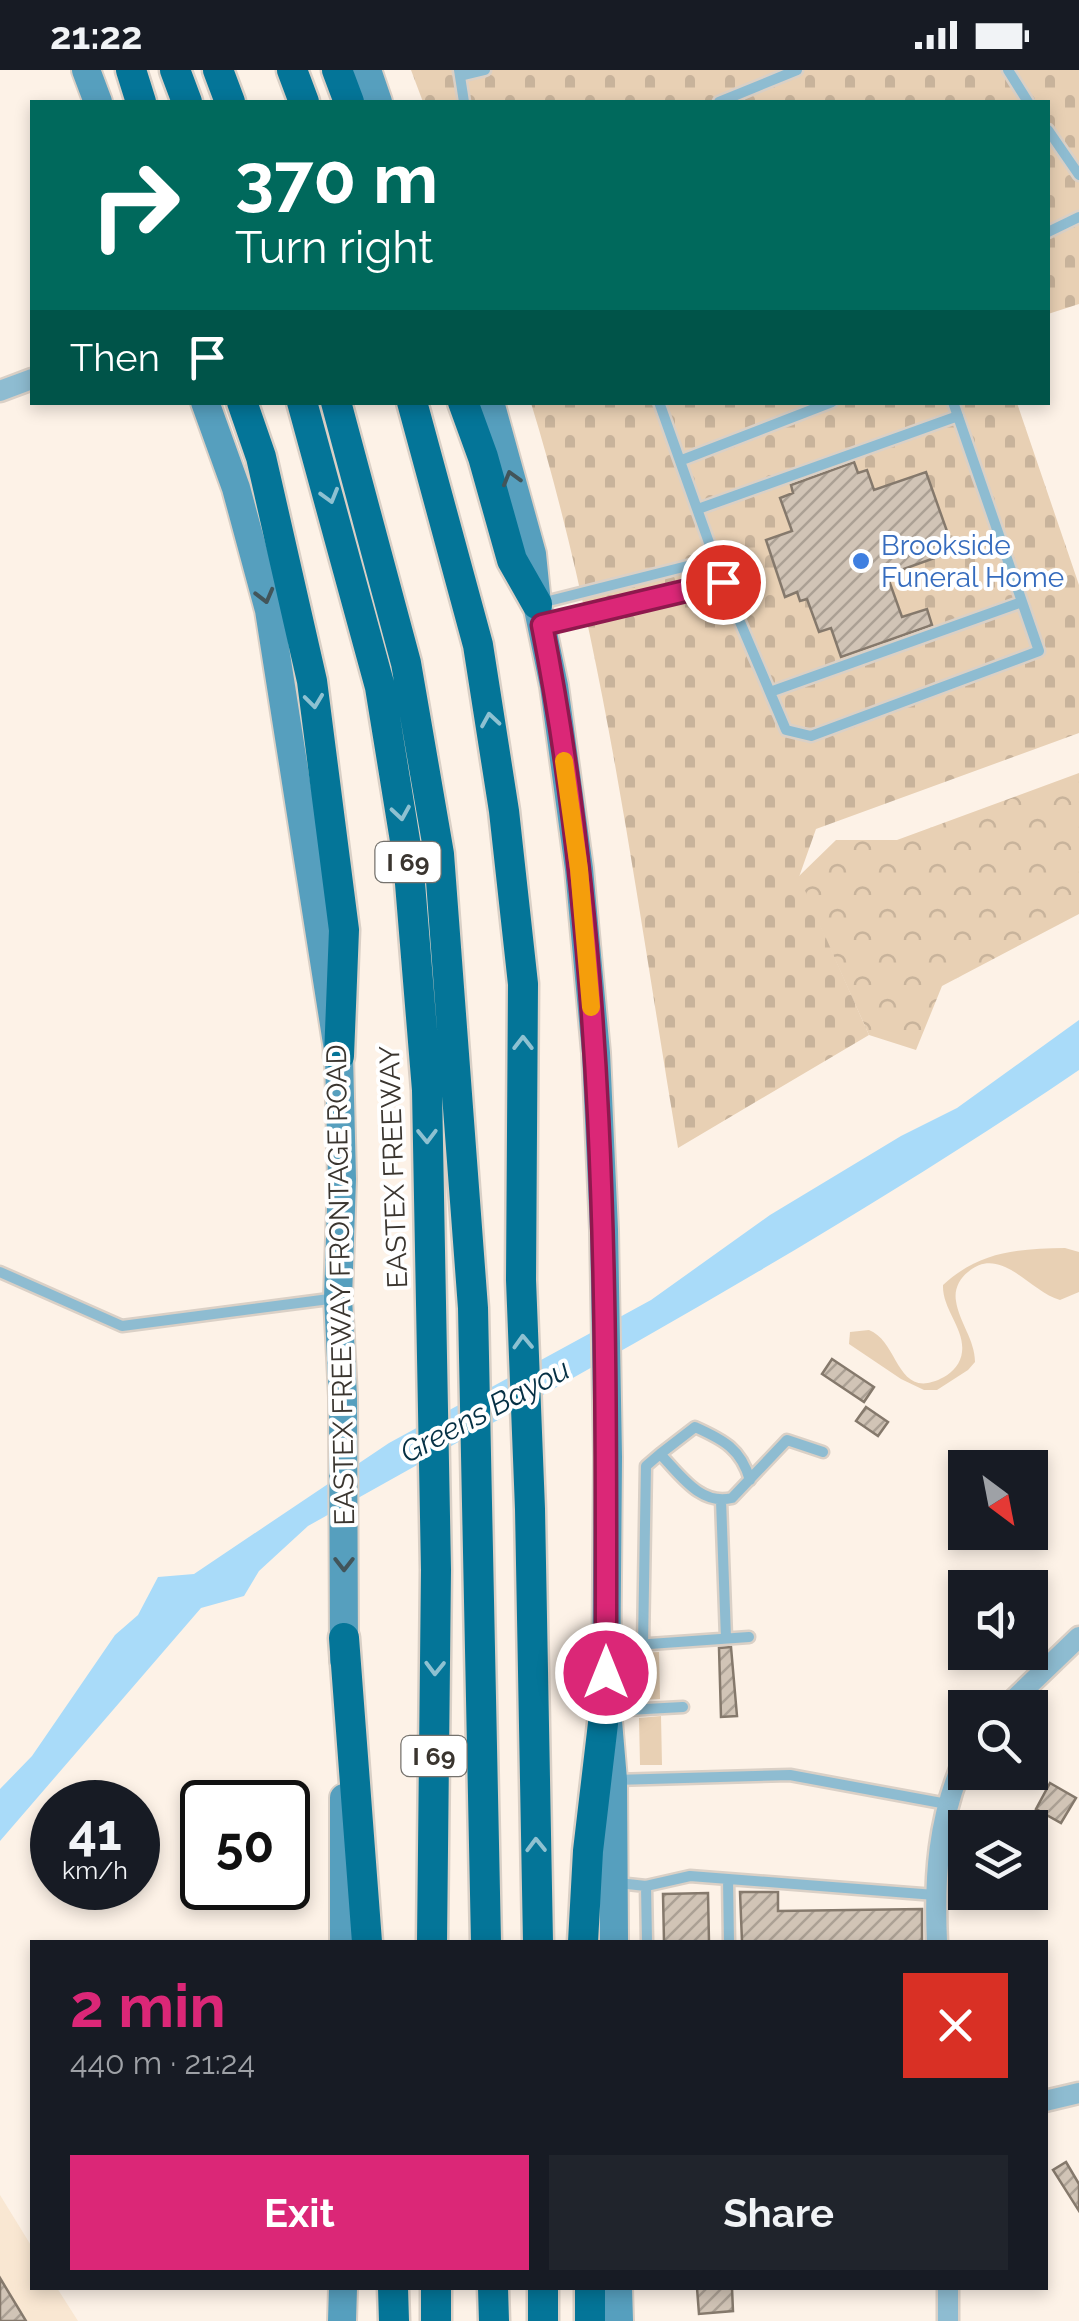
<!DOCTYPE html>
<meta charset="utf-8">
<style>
:root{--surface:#171b24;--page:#20242c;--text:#f1f3f6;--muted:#9ea1a6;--accent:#db2777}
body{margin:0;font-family:Raleway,sans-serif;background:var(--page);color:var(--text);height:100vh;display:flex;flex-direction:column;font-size:38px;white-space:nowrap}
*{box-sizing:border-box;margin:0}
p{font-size:32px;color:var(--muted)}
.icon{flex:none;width:55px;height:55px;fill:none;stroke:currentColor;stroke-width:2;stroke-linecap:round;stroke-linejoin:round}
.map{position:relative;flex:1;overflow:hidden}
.drawer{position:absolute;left:30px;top:1870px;width:1018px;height:350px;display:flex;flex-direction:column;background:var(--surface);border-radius:0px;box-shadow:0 5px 15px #0003}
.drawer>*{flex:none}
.banner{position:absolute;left:30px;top:30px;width:1020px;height:305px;border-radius:0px;box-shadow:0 5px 15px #0003;background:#00695c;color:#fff;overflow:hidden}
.needle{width:65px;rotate:148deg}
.fabs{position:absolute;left:948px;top:1380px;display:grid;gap:20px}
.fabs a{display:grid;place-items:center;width:100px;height:100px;border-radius:0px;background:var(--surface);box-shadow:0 5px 15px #0003;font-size:50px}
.speed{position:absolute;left:30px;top:1710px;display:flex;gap:20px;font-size:50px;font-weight:700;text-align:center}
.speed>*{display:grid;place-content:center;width:130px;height:130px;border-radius:50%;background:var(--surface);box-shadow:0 5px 15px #0003;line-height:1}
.speed small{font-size:25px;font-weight:400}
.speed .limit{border:5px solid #111;border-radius:15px;background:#fff;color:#111}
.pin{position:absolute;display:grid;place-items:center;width:85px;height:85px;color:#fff;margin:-42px;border:5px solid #fff;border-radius:50%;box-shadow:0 2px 10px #0007}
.me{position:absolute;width:110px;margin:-55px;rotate:0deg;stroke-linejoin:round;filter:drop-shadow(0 0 8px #0008)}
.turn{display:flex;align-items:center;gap:35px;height:210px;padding:0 40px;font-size:45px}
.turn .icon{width:130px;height:130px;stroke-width:2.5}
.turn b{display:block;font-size:70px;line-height:85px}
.then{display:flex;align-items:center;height:95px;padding:0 40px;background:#0003;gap:20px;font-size:38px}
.round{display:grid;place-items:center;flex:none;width:105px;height:105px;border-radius:0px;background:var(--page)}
.headline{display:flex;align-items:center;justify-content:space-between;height:170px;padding:0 40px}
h1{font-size:60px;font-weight:700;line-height:75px;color:var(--accent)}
.action{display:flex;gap:20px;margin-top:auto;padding:20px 40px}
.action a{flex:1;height:115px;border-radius:0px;background:var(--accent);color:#fff;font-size:40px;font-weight:700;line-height:115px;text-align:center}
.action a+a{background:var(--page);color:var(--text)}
.status{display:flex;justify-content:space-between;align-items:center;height:70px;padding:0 50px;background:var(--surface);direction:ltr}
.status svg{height:28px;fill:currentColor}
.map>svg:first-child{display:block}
.built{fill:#f9e7d2}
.green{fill:#e8d0b4}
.forest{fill:url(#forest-crowns)}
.cemetery{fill:url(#cemetery-stones)}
.water{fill:#a9dbf9}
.building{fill:url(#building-hatch);stroke:#85796c;stroke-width:2.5}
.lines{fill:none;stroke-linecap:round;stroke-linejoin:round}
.lane-casing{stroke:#dad0c6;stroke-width:15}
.street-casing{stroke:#dad0c6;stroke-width:25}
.secondary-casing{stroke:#dad0c6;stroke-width:32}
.highway-casing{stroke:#dad0c6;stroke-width:35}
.lane{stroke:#8ebcd1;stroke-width:10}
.street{stroke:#8ebcd1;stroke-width:20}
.secondary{stroke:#569fbe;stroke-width:28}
.highway{stroke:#047598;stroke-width:30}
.oneway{stroke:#42555a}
.oneway2{stroke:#8ec1d1}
.route-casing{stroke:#8e194d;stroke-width:25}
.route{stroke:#db2777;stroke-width:18}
.slow{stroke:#f59e0b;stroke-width:18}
.shop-dot{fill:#3f7fe0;stroke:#fff;stroke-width:4}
.labels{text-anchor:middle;stroke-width:8;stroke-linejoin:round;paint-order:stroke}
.shield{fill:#fff;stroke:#75726d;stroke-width:2.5}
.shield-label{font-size:25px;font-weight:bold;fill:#3a352f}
.shop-label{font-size:28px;fill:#366cbe;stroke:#fff;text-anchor:start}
.street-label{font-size:28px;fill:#3a352f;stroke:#fff}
.water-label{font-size:30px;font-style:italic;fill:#053044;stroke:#fff}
</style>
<div class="status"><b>21:22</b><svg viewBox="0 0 49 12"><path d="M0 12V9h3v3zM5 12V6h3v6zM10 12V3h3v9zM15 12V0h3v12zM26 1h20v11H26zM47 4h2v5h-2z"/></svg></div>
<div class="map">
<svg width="1079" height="2251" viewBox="0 0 1079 2251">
<defs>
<pattern id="forest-crowns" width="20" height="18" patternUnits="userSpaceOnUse" patternTransform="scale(2.5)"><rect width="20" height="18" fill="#e8d0b4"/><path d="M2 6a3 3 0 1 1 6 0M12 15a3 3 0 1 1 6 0" fill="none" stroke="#c8b39b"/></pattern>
<pattern id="cemetery-stones" width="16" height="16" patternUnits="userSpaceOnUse" patternTransform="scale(2.5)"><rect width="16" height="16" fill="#e8d0b4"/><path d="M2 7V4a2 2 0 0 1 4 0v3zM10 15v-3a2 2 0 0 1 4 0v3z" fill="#c8b39b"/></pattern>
<pattern id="building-hatch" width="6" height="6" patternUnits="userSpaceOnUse" patternTransform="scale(2.5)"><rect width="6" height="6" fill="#d1c4b6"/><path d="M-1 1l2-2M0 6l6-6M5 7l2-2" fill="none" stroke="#aba094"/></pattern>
</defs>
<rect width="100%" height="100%" fill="#fdf2e7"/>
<path class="built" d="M0 2125 32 2177V2218H57L78 2251H0Z"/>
<path class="green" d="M1065 1178 1079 1182V1222L1060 1230C1030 1222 1001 1174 968 1202 959 1209 954 1220 956 1231 959 1252 975 1270 975 1292L968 1300 937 1320H924L901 1309 849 1274 850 1262 869 1260C900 1272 896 1333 944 1307 953 1302 961 1293 962 1282 965 1259 942 1239 943 1215 980 1181 1018 1179 1065 1178Z
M659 1582 660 1629 639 1630V1583Z
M661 1646 662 1695H640L639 1648Z"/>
<path class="forest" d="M1079 703V844L942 916 916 980 869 965 798 807 836 770H897Z"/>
<path class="cemetery" d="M411 0H1079V234L1048 244V32H423Z
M531 333H1017L1079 515V663L816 759 799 807 869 965 678 1078C636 829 605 575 531 333Z"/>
<path class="water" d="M1079 950V1000C832 1168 569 1310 308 1456L259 1501 244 1526 201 1538 0 1771V1719L32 1686 115 1565 138 1545 158 1507 194 1504 389 1373 651 1230 770 1145 901 1066 957 1038Z"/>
<path class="building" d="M854 392 858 403 867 400 874 420 926 402 954 481 887 505 902 547 927 539 932 555 841 587 831 558 819 562 807 529 800 531 797 522 785 527 766 470 792 461 780 428 793 423 791 415Z
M832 1289 874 1317 864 1332 822 1304Z
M866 1337 888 1352 878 1366 856 1351Z
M731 1577 737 1646 721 1647 719 1578Z
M1050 1713 1076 1728 1061 1753 1036 1739Z
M740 1822H778V1841L922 1839V1872H742Z
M708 1823 709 1872H664L663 1824Z
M1066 2092 1079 2114V2141L1053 2100Z
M0 2208 26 2251H0Z
M697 2218H732L733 2241 699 2244Z"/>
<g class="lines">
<g class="lane-casing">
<path id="lane" d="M459 0 464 32
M1008 0 1028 32
M460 6 485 0
M719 32 797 0
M1048 60 1079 105
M1048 162 1079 147
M659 332 723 512 786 660 811 666 1039 581 953 332
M682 390 832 332
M698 439 958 346
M541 533 715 489
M543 554 723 512
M770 622 1022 532
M0 1202 122 1256 337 1228
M660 1384 695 1357C724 1370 741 1379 750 1410
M721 1430 726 1568
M643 1575 646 1396 660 1384C680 1404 700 1436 732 1428L787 1370 823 1382
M607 1577 749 1567
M609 1641 683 1637
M614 1710 790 1705 947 1734
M728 1809 729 1872
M618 1813 646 1816 690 1806 935 1825
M646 1816 647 1872"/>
</g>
<g class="street-casing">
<path id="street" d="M0 321 32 309
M1005 1638 1079 1567
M937 1872C934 1808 938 1747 965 1688
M1045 2031 1079 2023
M948 2218V2251"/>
</g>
<g class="secondary-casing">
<path id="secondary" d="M86 0 98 32
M367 0 378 32
M205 332 236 418 269 540 339 986 342 1109 338 1228 343 1327 344 1590
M490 332 532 484 537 534 554 616 579 799 596 983 604 1160 608 1387 606 1628 613 1710 614 1872
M344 1872V1728
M618 2218 619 2251
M342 2251 343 2218"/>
</g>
<g class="highway-casing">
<path id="highway" d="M131 0 141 32
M175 0 187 32
M218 0 230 32
M292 0 304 32
M337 0 349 32
M242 332 261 387 312 611 344 860 339 986
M302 332 380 617 408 789 427 1020 436 1500 432 1872
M336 332 406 593 439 784 473 1238 486 1872
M412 332 478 575 504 741 523 914 521 1210 530 1439 538 1872
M463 332 483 387 512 490 537 534
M344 1568 367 1872
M583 1872 588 1781 606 1628
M393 2218 394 2251
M436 2218V2251
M493 2218 494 2251
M543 2218V2251
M590 2218V2251"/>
</g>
<use href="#lane" class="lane"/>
<use href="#street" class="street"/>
<use href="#secondary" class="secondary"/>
<use href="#highway" class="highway"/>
</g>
<defs><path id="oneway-chevron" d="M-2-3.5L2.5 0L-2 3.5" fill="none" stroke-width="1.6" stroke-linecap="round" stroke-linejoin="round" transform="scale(2.5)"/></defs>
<g class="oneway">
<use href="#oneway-chevron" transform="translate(511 408) rotate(-106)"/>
<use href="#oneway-chevron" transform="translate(265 526) rotate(75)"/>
<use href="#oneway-chevron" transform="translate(344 1494) rotate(90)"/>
</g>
<g class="oneway2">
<use href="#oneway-chevron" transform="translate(330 426) rotate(74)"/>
<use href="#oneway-chevron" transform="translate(314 631) rotate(83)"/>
<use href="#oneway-chevron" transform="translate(490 650) rotate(-99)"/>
<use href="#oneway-chevron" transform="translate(401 743) rotate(81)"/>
<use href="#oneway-chevron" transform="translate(523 973) rotate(-90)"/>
<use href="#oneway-chevron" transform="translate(427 1066) rotate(89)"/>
<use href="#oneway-chevron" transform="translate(523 1272) rotate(-92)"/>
<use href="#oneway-chevron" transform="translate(435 1598) rotate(91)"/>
<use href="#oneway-chevron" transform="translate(536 1775) rotate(-91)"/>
</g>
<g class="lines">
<g class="route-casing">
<path id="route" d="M606 1603C606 1252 610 900 542 555L723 512"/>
</g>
<use href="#route" class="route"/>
<path class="slow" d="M564 691 579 799 591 937"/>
</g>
<circle class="shop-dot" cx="861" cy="491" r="10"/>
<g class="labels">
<g class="shield">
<rect x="375.5" y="772" width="65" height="40" rx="8"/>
<rect x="401.5" y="1666" width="65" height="40" rx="8"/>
</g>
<g class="shield-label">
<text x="408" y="801">I 69</text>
<text x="434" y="1695">I 69</text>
</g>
<g class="shop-label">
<text x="881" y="485">Brookside<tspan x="881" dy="32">Funeral Home</tspan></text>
</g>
<g class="street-label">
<text transform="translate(393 1097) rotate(-92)" y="10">EASTEX FREEWAY</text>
<text transform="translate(340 1215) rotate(-91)" y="10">EASTEX FREEWAY FRONTAGE ROAD</text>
</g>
<g class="water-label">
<text transform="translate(485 1341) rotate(-28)" y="10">Greens Bayou</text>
</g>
</g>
</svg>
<div class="fabs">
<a><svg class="needle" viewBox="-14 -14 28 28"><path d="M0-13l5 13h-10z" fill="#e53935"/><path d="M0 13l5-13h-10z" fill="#9ea1a6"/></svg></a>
<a><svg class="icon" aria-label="sound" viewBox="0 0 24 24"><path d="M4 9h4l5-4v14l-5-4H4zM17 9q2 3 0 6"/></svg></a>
<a><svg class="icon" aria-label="search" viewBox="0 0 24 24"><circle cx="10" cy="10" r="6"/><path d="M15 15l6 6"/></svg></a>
<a><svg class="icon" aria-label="layers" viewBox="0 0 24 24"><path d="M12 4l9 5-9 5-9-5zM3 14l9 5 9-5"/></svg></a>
</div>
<div class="speed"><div>41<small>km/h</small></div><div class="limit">50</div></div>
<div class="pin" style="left:723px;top:512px;background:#d93025"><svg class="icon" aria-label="arrive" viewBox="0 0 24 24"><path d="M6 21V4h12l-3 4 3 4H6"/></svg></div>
<svg class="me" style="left:606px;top:1603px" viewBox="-20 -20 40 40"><circle r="17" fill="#db2777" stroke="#fff" stroke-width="3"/><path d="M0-11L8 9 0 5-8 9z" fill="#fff"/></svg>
<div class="banner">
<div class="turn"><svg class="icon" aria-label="right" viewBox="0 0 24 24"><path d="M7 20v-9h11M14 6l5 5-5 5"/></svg><div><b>370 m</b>Turn right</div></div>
<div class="then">Then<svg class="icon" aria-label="arrive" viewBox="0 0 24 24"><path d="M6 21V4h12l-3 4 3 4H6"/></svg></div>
</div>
<section class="drawer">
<div class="headline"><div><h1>2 min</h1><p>440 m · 21:24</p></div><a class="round" style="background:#d93025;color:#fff"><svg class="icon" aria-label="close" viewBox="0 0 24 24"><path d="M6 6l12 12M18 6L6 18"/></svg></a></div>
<div class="action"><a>Exit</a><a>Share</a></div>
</section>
</div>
